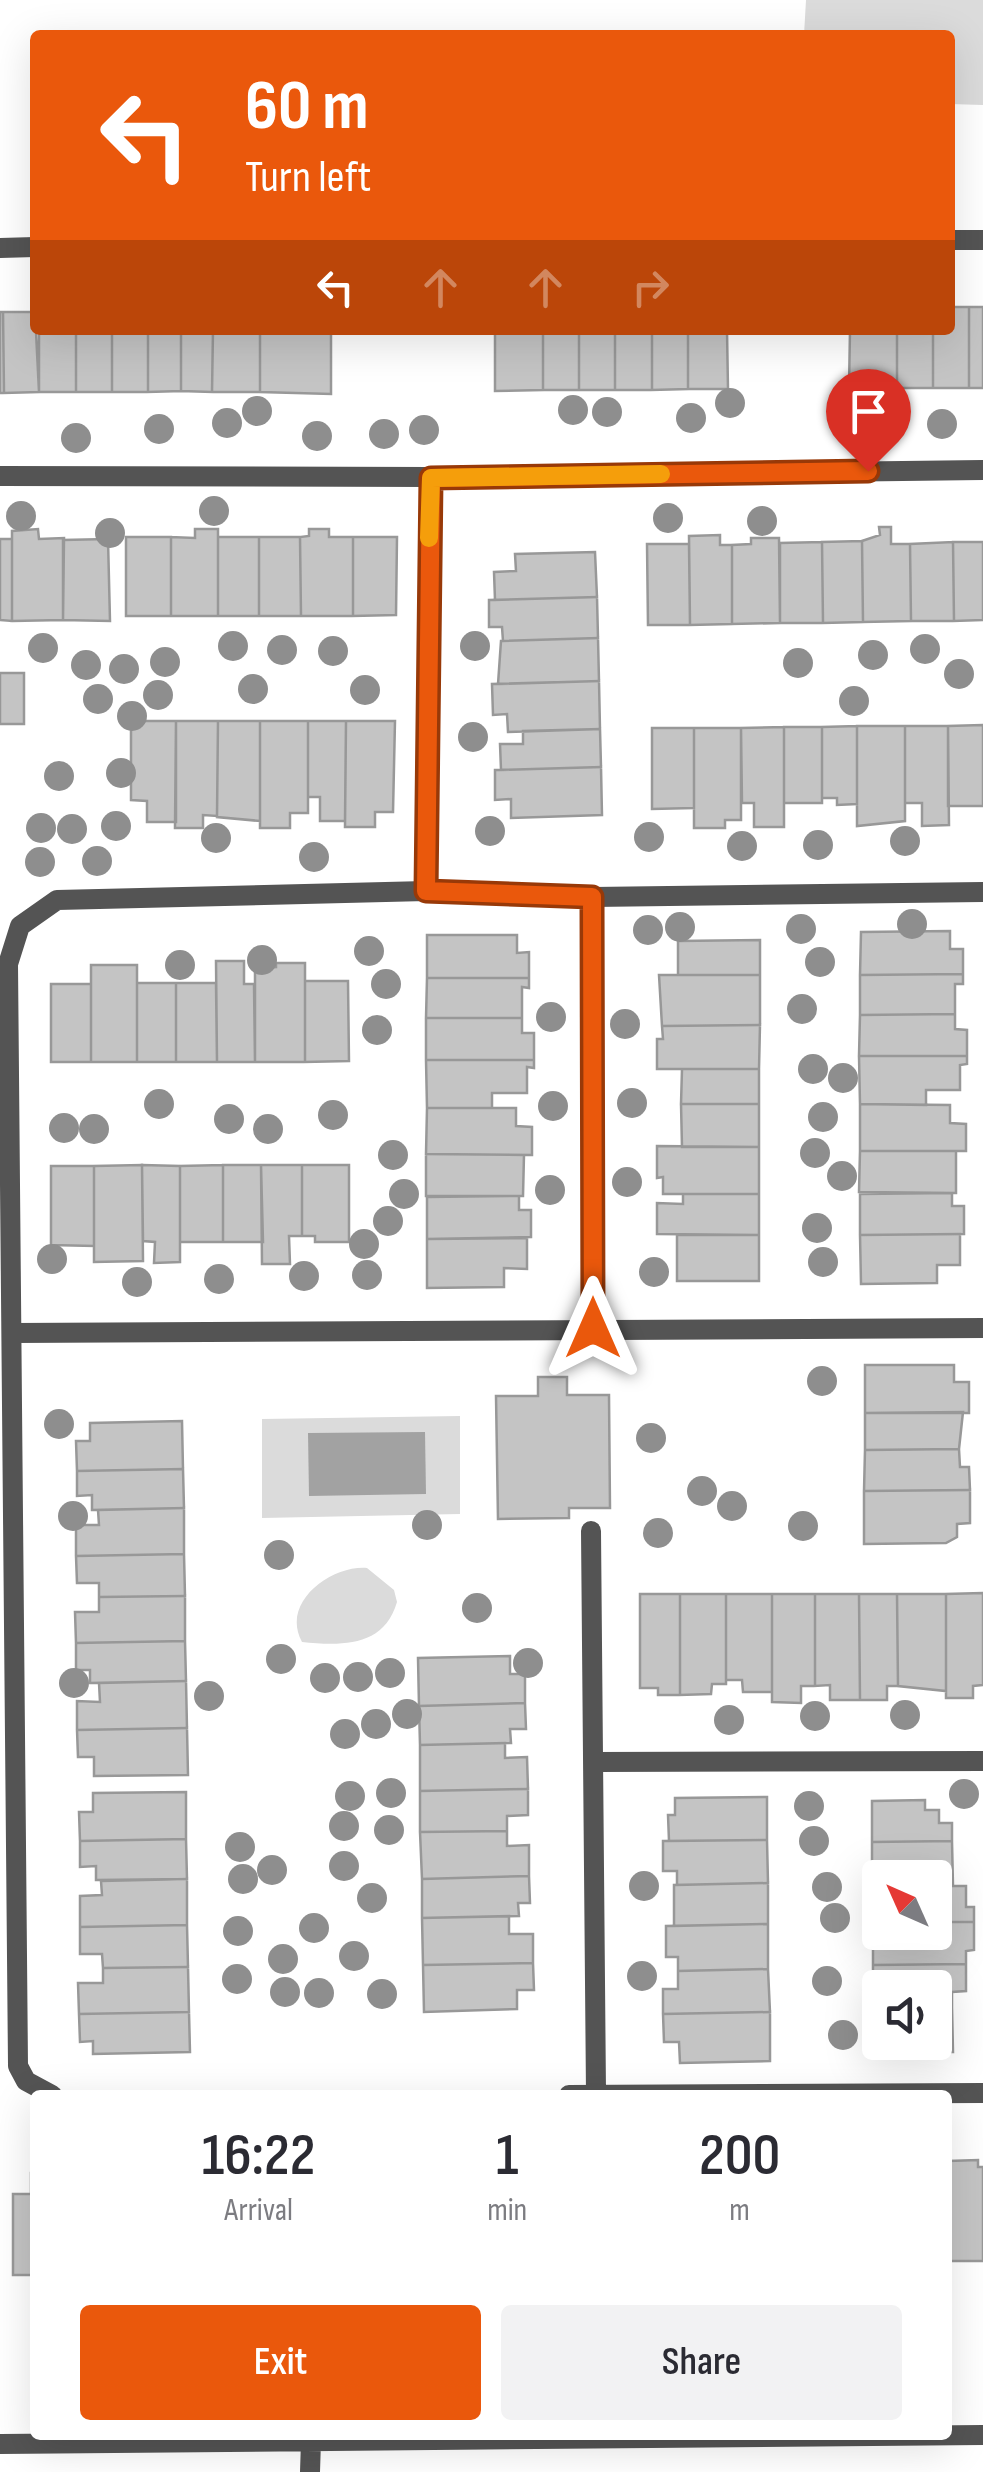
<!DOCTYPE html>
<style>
:root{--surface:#fff;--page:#f2f2f3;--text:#2b2b33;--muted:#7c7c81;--accent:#ea580c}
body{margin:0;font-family:"Sofia Sans Condensed",sans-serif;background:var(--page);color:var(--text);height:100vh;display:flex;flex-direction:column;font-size:38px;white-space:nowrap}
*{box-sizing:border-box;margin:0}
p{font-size:32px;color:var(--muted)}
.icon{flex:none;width:55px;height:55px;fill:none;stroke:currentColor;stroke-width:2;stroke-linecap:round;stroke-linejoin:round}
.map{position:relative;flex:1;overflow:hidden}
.drawer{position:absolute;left:30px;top:2090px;width:922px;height:350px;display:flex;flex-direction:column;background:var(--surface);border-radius:10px;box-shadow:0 10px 40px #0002}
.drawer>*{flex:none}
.guide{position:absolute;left:30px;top:30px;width:925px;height:305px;border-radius:10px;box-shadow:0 10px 40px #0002;background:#ea580c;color:#fff;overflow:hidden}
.needle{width:65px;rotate:315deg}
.buttons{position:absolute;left:862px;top:1860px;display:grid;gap:20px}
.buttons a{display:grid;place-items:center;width:90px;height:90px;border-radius:10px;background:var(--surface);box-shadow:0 10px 40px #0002;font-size:50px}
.pin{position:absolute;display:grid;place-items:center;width:85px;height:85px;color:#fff;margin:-102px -42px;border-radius:50% 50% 50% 0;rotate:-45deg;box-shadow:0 0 10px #0007}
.pin .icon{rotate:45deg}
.me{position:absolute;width:110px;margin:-55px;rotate:0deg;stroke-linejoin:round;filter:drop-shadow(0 0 8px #0008)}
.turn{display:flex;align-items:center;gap:35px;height:210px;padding:0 50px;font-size:45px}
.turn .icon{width:130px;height:130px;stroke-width:2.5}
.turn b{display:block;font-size:70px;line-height:85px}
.lanes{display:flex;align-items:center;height:95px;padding:0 50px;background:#0003;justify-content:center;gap:50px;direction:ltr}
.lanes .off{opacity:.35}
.eta{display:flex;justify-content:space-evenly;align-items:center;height:170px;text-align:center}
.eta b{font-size:60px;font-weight:600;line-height:70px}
.action{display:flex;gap:20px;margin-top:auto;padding:20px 50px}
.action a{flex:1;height:115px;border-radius:10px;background:var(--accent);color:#fff;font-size:40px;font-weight:600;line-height:115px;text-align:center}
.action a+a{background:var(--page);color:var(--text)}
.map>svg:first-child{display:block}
.green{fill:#dbdbdb}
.water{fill:#a2a2a2}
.building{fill:#c4c4c4;stroke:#989898;stroke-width:2.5}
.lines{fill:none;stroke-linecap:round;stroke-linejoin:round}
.lane{stroke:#545454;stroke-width:20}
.street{stroke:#545454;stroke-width:20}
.tree{fill:#8e8e8e}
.route-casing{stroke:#983908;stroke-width:25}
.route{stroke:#ea580c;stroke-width:18}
.slow{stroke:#f59e0b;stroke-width:18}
</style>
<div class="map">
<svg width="983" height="2472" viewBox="0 0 983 2472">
<rect width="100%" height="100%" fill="#fff"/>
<path class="green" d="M806 0H983V105L950 104V35H804Z
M460 1416V1514L262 1518V1419Z
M367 1568 394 1590 397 1602C384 1647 342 1646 302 1642 280 1602 332 1565 367 1568Z"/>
<path class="water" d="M425 1432 426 1494 309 1496 308 1433Z"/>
<path class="building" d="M950 307H969V388H933V330H950Z
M969 307H983V388H969Z
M0 312H3L4 393H0Z
M3 312H35L39 392 4 393Z
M39 330H76V392H39Z
M76 330H112V392H76Z
M112 330H148V392H112Z
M148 330H181V391L148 392Z
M181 330H213L212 392 181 391Z
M213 330H260V392H212Z
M260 330H331V394L260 392Z
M495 330H543V390L495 391Z
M543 330H579V390H543Z
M579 330H615V390H579Z
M615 330H652V390H615Z
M652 330H688V389L652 390Z
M688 330H727L728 389H688Z
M850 330H897V388H849Z
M897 330H933V388H897Z
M879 527H891V544H910L911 621 863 622 862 541 880 535Z
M38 529 39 539 64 538 63 620 12 621V531Z
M195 529H218V616H171V537L195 538Z
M309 529H329V537H353V616H301L300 537 309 536Z
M720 535V545H732V624L690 625 689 536Z
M126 537H171V616H126Z
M218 537H259V616H218Z
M259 537H300L301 616H259Z
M353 537H397L396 615 353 616Z
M751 538H779L780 623 732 624V545L751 544Z
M0 539H12V621L0 620Z
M108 539 110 621 63 620V540Z
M862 541 863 622 823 623 822 542Z
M822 542 823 623H780V543Z
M953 542 954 621H911L910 544Z
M953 542H983V620L954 621Z
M647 544H689L690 625H648Z
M595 552 597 597 495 600 494 572 516 571 515 554Z
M597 597 598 638 503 641 502 627H489V600Z
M598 638 599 681 498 684 501 641Z
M0 673H24V724H0Z
M599 681 600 729 508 732 507 714 493 715 492 684Z
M131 721H176V822H147V801L131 800Z
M176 721H218L217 816 203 815V828H175Z
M218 721H260V821L217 817Z
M260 721H308V813H290V828H260Z
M308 721H346L345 821H320V797H308Z
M346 721H395L393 812H375V827H345Z
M983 725V806H948V726Z
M857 726H905V821L857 826Z
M857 726V804L837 805V798H822V727Z
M905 726H948L949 825 922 826V803H905Z
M784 727H822V803H784Z
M784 727V827H754V803H742L741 728Z
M652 728H694V808L652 809Z
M694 728H741V820H725V828H694Z
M600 729 601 767 501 770 500 744H523V731Z
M601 767 602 815 511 818V799L495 800V770Z
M950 931V949H963V974L860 975 861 932Z
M427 935H517V953L529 952V978H427Z
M760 940V975H678V941Z
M216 961H244V984H254L255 1062H217Z
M276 963H305V1062H255V968L276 967Z
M91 965H137V1062H91Z
M963 974V984H955V1014L860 1015V975Z
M659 975H760V1025L662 1026Z
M427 978H529V988L522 987V1018H426Z
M305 981H348L349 1061 305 1062Z
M137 983H176V1062H137Z
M176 983H216L217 1062H176Z
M51 984H91V1062H51Z
M955 1014V1029L967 1030V1056H859L860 1015Z
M426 1018H522V1033H534V1060H426Z
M760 1025 759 1069H657V1039H663L662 1026Z
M859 1056H967V1064L960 1065V1090H926V1105L860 1104Z
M426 1060H534V1068L527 1067V1093H492V1108H427Z
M682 1069H759V1104H681Z
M681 1104H759V1147H682Z
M860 1104 950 1105V1123L966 1124V1151H860Z
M427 1108H516V1126L532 1127V1155L426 1154Z
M657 1146 759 1147V1194H663V1177L657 1178Z
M860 1151H956V1193L859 1192Z
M426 1154 524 1155 523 1196H426Z
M142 1165 143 1261 94 1262V1166Z
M142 1165 180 1166V1262L154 1263 155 1242 143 1241Z
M223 1165V1242H180V1166Z
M223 1165H261L263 1242H223Z
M261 1165H302V1236H289L290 1264H262Z
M302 1165H349V1242H315V1236H302Z
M51 1166H94V1246L51 1245Z
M952 1193V1206H964V1234L860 1235V1194Z
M683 1194H759V1235L657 1234V1203L683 1204Z
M519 1196V1210H531V1237L427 1239V1197Z
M960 1234V1265H937V1283L861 1284 860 1235Z
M677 1235H759V1281H677Z
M527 1238V1269L504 1268V1287L427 1288V1239Z
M865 1365H954V1382H969V1413H865Z
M538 1377H567V1395H609L610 1508H569V1518L498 1519 496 1396H538Z
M963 1412 959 1449 865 1450V1413Z
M182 1421 183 1469 77 1471 76 1441H90V1423Z
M959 1449 960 1467H969L970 1490 864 1491 865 1450Z
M183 1469 184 1508 92 1510V1495L77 1496V1471Z
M970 1490V1523L957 1524V1537L946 1543 864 1544V1491Z
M184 1508V1554L76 1556V1525H99L98 1510Z
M184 1554 185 1596 99 1597V1583H77L76 1556Z
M983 1593V1685L973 1686V1698H946V1594Z
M640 1594H680V1695H658V1688H640Z
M680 1594H726V1684H712L711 1694 680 1695Z
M726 1594H772V1692H743L742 1680H726Z
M772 1594H815V1686H801V1703L772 1702Z
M815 1594H859L860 1700H830V1685L815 1686Z
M859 1594H897L898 1686H887V1700H860Z
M897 1594H946V1691L898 1686Z
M185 1596V1641L76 1643 75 1612H99V1597Z
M185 1641 186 1681 90 1683V1670H76V1643Z
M510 1656V1674H525V1703L419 1706 418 1658Z
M186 1681 187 1728 77 1730V1701L100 1702 99 1683Z
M525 1703 526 1729H510L511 1743 420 1745 419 1706Z
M187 1728 188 1775 94 1776V1757H78L77 1730Z
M505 1743V1758L527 1757 528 1789 420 1791V1745Z
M528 1789V1815L507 1816V1831L420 1832V1791Z
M186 1792V1839L80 1841 79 1812H93V1793Z
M767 1797V1840L669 1841 668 1815H675V1798Z
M925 1800V1810H939V1823H952V1841L872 1842V1801Z
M507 1831V1846L529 1845V1876L422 1879 420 1832Z
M186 1839 187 1879 96 1880V1866L80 1867V1841Z
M767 1840 768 1883 677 1885V1871H663V1841Z
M952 1841 953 1886H935V1878H880V1887H872V1842Z
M529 1876 530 1903H518L519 1916 422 1918V1879Z
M187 1879V1925L80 1927V1896L102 1895 101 1881Z
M768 1883V1924L674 1926V1885Z
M935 1886H966V1907H974V1922H935Z
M872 1887H880V1923H873Z
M509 1916V1934H533V1963L423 1965 422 1918Z
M935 1922H974V1950L966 1951V1964L873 1965V1923H880V1932H935Z
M768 1924V1969L678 1971V1957H666V1926Z
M187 1925 188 1967 103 1968 102 1954H80V1927Z
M533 1963 534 1990H517V2009L424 2012 423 1965Z
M966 1964V1991L952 1992V2007H935V1988H880V2008H873V1965Z
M188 1967 189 2012 79 2014 78 1983H103V1968Z
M768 1969 770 2012 663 2014V1989H678V1971Z
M935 2007H952L953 2052 874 2053 873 2008H880V2042H935Z
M189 2012 190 2052 93 2054V2041L80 2042 79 2014Z
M770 2012V2061L680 2063 679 2042H664L663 2014Z
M978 2160V2167H983V2261H949L948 2161Z
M31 2173H35V2275H13V2194H31Z"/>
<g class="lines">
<path class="lane" d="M950 240H983
M0 248 35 247
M0 476 431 477 983 470
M426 891 431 477
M593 897V1328
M14 1333 983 1328
M591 1531 596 2094
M595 1762 983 1761
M52 2095 26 2081 18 2066 8 964 20 926 57 900 426 891 593 897 983 892
M569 2095 983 2093"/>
<path class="street" d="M0 2444 983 2435
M310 2472 311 2441"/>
</g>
<g class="tree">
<circle cx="730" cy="403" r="15"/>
<circle cx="573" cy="410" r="15"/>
<circle cx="257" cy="411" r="15"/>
<circle cx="607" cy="412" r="15"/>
<circle cx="862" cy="414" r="15"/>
<circle cx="691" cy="418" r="15"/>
<circle cx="227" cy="423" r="15"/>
<circle cx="942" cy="424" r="15"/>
<circle cx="159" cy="429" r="15"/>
<circle cx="424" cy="430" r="15"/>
<circle cx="384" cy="434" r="15"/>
<circle cx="317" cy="436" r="15"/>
<circle cx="76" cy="438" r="15"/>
<circle cx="214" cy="511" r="15"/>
<circle cx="21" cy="516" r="15"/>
<circle cx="668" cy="518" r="15"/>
<circle cx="762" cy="521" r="15"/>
<circle cx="110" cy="533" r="15"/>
<circle cx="233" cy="646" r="15"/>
<circle cx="475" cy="646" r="15"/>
<circle cx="43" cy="648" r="15"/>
<circle cx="925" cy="649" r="15"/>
<circle cx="282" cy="650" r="15"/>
<circle cx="333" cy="651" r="15"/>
<circle cx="873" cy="655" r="15"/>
<circle cx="165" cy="662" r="15"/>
<circle cx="798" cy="663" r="15"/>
<circle cx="86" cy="665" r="15"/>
<circle cx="124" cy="669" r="15"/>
<circle cx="959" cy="674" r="15"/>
<circle cx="253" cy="689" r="15"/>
<circle cx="365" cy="690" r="15"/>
<circle cx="158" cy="695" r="15"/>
<circle cx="98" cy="699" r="15"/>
<circle cx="854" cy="701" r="15"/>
<circle cx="132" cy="716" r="15"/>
<circle cx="473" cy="737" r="15"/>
<circle cx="121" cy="773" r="15"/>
<circle cx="59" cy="776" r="15"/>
<circle cx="116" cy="826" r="15"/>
<circle cx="41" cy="828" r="15"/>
<circle cx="72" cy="829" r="15"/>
<circle cx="490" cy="831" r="15"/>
<circle cx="649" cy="837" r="15"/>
<circle cx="216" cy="838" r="15"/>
<circle cx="905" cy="841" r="15"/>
<circle cx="818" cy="845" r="15"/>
<circle cx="742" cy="846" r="15"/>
<circle cx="314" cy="857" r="15"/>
<circle cx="97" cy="861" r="15"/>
<circle cx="40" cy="862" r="15"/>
<circle cx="912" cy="924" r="15"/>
<circle cx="680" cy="927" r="15"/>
<circle cx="801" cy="929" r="15"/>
<circle cx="648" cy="930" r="15"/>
<circle cx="369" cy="951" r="15"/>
<circle cx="262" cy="960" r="15"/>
<circle cx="820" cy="962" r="15"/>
<circle cx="180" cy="965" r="15"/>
<circle cx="386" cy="984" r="15"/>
<circle cx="802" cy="1009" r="15"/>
<circle cx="551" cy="1017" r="15"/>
<circle cx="625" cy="1024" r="15"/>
<circle cx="377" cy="1030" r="15"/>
<circle cx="813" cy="1069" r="15"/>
<circle cx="843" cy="1078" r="15"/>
<circle cx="632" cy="1103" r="15"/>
<circle cx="159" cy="1104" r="15"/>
<circle cx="553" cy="1106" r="15"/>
<circle cx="333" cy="1115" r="15"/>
<circle cx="823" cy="1117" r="15"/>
<circle cx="229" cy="1119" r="15"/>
<circle cx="64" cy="1128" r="15"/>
<circle cx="94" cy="1129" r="15"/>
<circle cx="268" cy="1129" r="15"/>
<circle cx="815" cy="1153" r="15"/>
<circle cx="393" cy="1155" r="15"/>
<circle cx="842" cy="1176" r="15"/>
<circle cx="627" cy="1182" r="15"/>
<circle cx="550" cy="1190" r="15"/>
<circle cx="404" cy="1194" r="15"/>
<circle cx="388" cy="1221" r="15"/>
<circle cx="817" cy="1228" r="15"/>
<circle cx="364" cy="1244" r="15"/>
<circle cx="52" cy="1259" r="15"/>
<circle cx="823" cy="1262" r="15"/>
<circle cx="654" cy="1272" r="15"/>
<circle cx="367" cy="1275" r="15"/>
<circle cx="304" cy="1276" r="15"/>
<circle cx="219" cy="1279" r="15"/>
<circle cx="137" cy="1282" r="15"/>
<circle cx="822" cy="1381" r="15"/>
<circle cx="59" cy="1424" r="15"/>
<circle cx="651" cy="1438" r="15"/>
<circle cx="702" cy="1491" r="15"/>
<circle cx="732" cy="1506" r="15"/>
<circle cx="73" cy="1516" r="15"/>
<circle cx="427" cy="1525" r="15"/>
<circle cx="803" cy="1526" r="15"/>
<circle cx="658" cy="1533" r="15"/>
<circle cx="279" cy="1555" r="15"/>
<circle cx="477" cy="1608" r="15"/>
<circle cx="281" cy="1659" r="15"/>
<circle cx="528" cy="1663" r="15"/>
<circle cx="390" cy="1673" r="15"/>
<circle cx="358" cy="1677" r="15"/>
<circle cx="325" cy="1678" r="15"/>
<circle cx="74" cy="1683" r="15"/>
<circle cx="209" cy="1696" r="15"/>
<circle cx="407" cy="1714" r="15"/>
<circle cx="905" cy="1715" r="15"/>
<circle cx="815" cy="1716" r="15"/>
<circle cx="729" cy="1720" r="15"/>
<circle cx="376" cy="1724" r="15"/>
<circle cx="345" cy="1734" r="15"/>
<circle cx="391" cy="1793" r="15"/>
<circle cx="964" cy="1794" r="15"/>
<circle cx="350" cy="1796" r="15"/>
<circle cx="809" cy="1806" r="15"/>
<circle cx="344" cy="1826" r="15"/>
<circle cx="389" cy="1830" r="15"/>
<circle cx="814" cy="1841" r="15"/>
<circle cx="240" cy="1847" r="15"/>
<circle cx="344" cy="1866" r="15"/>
<circle cx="272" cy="1870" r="15"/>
<circle cx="243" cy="1879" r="15"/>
<circle cx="644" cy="1886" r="15"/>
<circle cx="827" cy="1887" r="15"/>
<circle cx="372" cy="1898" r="15"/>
<circle cx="835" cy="1918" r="15"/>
<circle cx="314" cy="1928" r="15"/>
<circle cx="238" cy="1931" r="15"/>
<circle cx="354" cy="1956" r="15"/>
<circle cx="283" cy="1959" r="15"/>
<circle cx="642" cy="1976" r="15"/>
<circle cx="237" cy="1979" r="15"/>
<circle cx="827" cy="1981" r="15"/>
<circle cx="285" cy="1992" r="15"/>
<circle cx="319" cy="1993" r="15"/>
<circle cx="382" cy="1994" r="15"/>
<circle cx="843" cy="2035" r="15"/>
</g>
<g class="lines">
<g class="route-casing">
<path id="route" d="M593 1328 592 897 426 891 431 478 868 471"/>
</g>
<use href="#route" class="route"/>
<path class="slow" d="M429 538 431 478 661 474"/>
</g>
</svg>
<div class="buttons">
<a><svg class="needle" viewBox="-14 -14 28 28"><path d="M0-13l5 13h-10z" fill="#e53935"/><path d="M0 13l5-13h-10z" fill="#7c7c81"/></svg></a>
<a><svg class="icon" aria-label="sound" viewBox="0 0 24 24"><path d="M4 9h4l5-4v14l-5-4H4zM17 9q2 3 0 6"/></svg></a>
</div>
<div class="pin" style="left:868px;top:471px;background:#d93025"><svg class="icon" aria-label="arrive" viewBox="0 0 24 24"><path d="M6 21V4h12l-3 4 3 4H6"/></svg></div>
<svg class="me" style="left:593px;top:1328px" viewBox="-20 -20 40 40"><path d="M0-17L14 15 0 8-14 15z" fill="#ea580c" stroke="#fff" stroke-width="4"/></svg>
<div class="guide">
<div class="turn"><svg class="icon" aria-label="left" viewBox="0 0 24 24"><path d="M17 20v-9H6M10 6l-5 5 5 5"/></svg><div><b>60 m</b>Turn left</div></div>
<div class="lanes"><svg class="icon" aria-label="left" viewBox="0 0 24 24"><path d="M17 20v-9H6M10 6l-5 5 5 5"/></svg><svg class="icon off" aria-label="ahead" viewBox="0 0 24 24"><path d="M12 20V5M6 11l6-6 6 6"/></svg><svg class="icon off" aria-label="ahead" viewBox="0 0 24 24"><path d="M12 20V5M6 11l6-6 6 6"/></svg><svg class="icon off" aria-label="right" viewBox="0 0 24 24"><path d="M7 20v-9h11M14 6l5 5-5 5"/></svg></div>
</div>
<section class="drawer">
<div class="eta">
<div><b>16:22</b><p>Arrival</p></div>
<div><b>1</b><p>min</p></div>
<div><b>200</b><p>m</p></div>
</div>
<div class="action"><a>Exit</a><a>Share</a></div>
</section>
</div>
